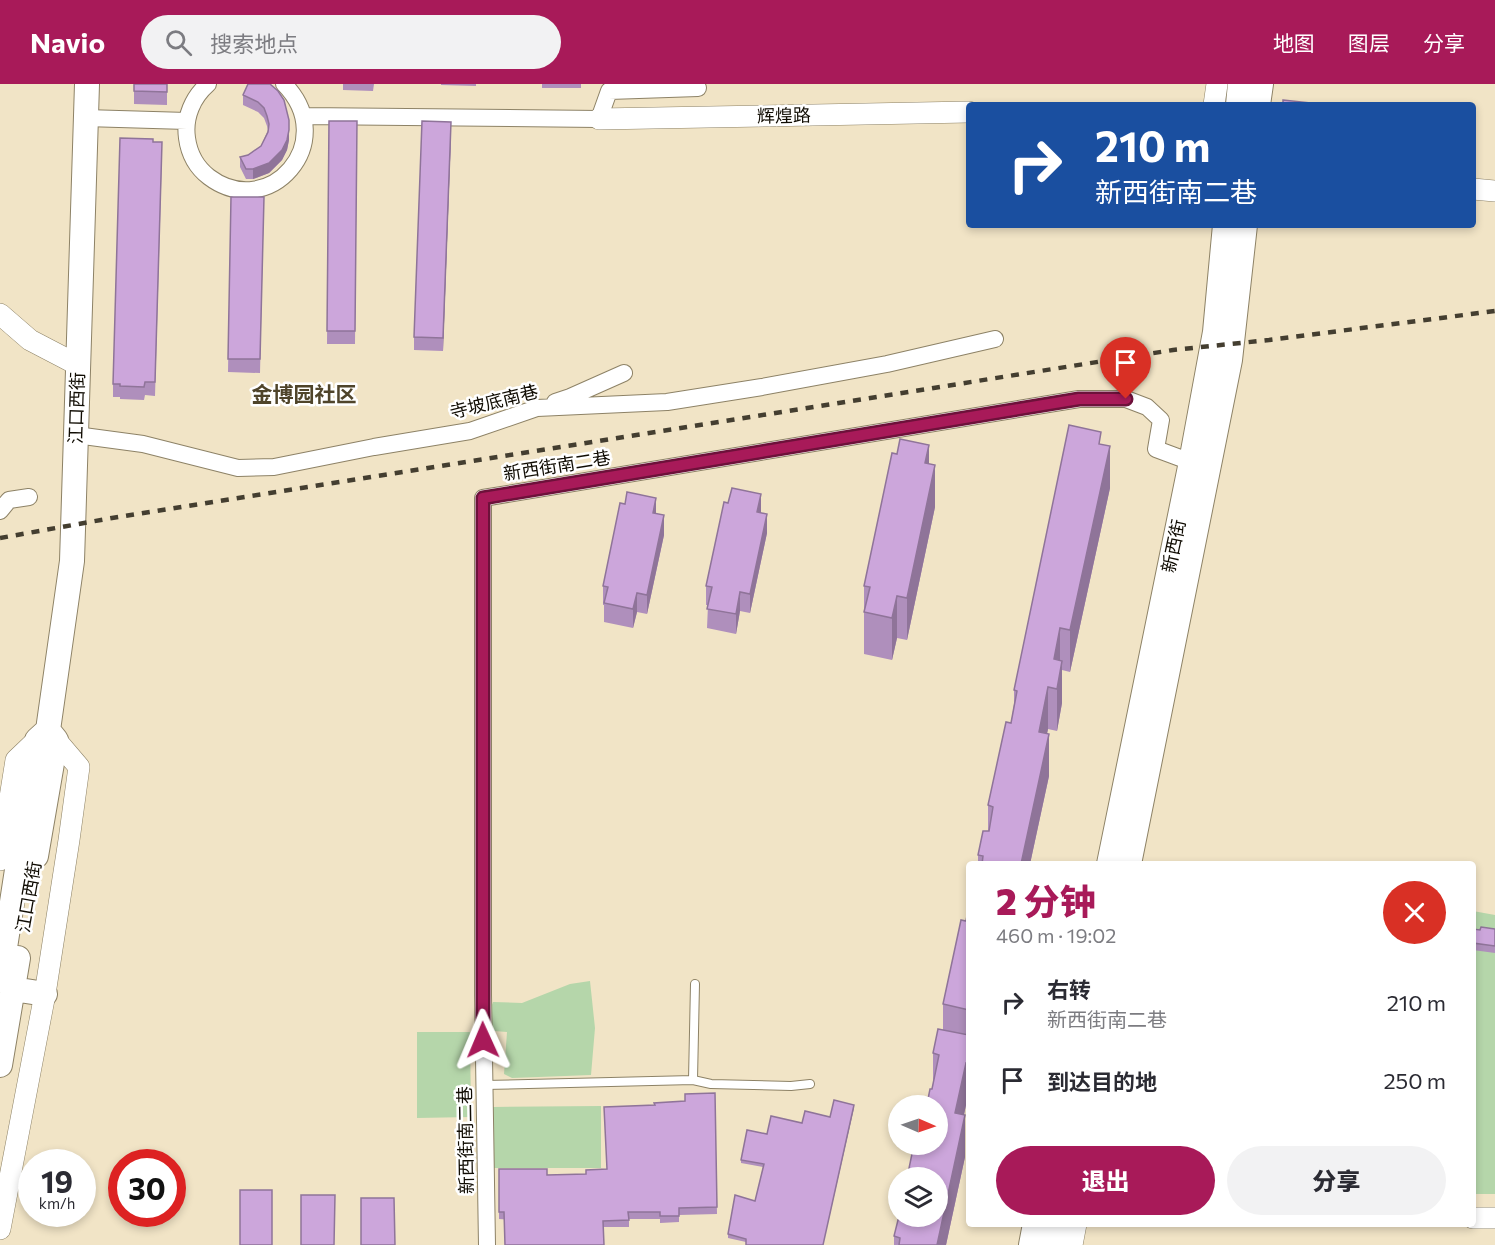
<!DOCTYPE html>
<html lang="zh">
<meta charset="utf-8">
<style>
:root{--surface:#fff;--page:#f2f2f3;--text:#2b2b33;--muted:#7c7c81;--accent:#a81a59}
body{margin:0;font-family:Commissioner,"Noto Sans SC",sans-serif;background:var(--page);color:var(--text);height:100vh;display:flex;flex-direction:column;font-size:22px;white-space:nowrap}
*{box-sizing:border-box;margin:0}
p{font-size:20px;color:var(--muted)}
.icon{flex:none;width:33px;height:33px;fill:none;stroke:currentColor;stroke-width:2;stroke-linecap:round;stroke-linejoin:round}
.map{position:relative;flex:1;overflow:hidden}
.side{position:absolute;left:966px;top:777px;width:510px;height:366px;display:flex;flex-direction:column;background:var(--surface);border-radius:6px;box-shadow:0 3px 9px #0003}
.side>*{flex:none}
.top-card{position:absolute;left:966px;top:18px;width:510px;height:126px;border-radius:6px;box-shadow:0 3px 9px #0003;background:#1a4fa0;color:#fff;overflow:hidden}
.needle{width:39px;rotate:92deg}
.fabs{position:absolute;left:888px;top:1011px;display:grid;gap:12px}
.fabs a{display:grid;place-items:center;width:60px;height:60px;border-radius:50%;background:var(--surface);box-shadow:0 3px 9px #0003;font-size:30px}
.speed{position:absolute;left:18px;top:1065px;display:flex;gap:12px;font-size:30px;font-weight:700;text-align:center}
.speed>*{display:grid;place-content:center;width:78px;height:78px;border-radius:50%;background:var(--surface);box-shadow:0 3px 9px #0003;line-height:1}
.speed small{font-size:15px;font-weight:400}
.speed .limit{border:9px solid #d22;background:#fff;color:#111}
.pin{position:absolute;display:grid;place-items:center;width:51px;height:51px;color:#fff;margin:-62px -26px;border-radius:50% 50% 50% 0;rotate:-45deg;box-shadow:0 0 6px #0007}
.pin .icon{rotate:45deg}
.me{position:absolute;width:66px;margin:-33px;rotate:359deg;stroke-linejoin:round;filter:drop-shadow(0 0 4px #0008)}
.turn{display:flex;align-items:center;gap:21px;height:126px;padding:0 30px;font-size:27px}
.turn .icon{width:78px;height:78px;stroke-width:2.5}
.turn b{display:block;font-size:42px;line-height:51px}
.round{display:grid;place-items:center;flex:none;width:63px;height:63px;border-radius:32px;background:var(--page)}
.headline{display:flex;align-items:center;justify-content:space-between;height:102px;padding:0 30px}
h1{font-size:36px;font-weight:800;line-height:45px;color:var(--accent)}
.action{display:flex;gap:12px;margin-top:auto;padding:12px 30px}
.action a{flex:1;height:69px;border-radius:36px;background:var(--accent);color:#fff;font-size:24px;font-weight:800;line-height:69px;text-align:center}
.action a+a{background:var(--page);color:var(--text)}
ul{padding:0;list-style:none}
li{display:flex;align-items:center;gap:18px;height:78px;padding:0 30px}
li div{flex:1}
li b{display:block;font-size:22px}
li em{font-style:normal}
header{display:flex;align-items:center;gap:36px;box-sizing:border-box;height:84px;padding:0 30px;background:var(--accent);color:#fff}
header strong{font-size:28px}
nav{display:flex;gap:33px;margin-inline-start:auto;font-size:21px}
.search{width:420px;height:54px;background:var(--page);display:flex;align-items:center;gap:15px;box-sizing:border-box;padding:0 21px;border-radius:33px;color:var(--muted);font-size:22px}
.map>svg:first-child{display:block}
.green{fill:#b5d6aa}
.lines{fill:none;stroke-linecap:round;stroke-linejoin:round}
.service-casing{stroke:#8d8266;stroke-width:10}
.minor-casing{stroke:#8d8266;stroke-width:18}
.tertiary-casing{stroke:#8d8266;stroke-width:22}
.secondary-casing{stroke:#8d8266;stroke-width:26}
.service{stroke:#fff;stroke-width:8}
.minor{stroke:#fff;stroke-width:16}
.tertiary{stroke:#fff;stroke-width:21}
.secondary{stroke:#fff;stroke-width:24}
.rail{stroke:#443e30;stroke-width:4.5;stroke-dasharray:8 8;stroke-linecap:butt}
.wall{fill:#af8fbc}
.shaded-wall{fill:#8f7499}
.building{fill:#cca6db;stroke:#8f7499;stroke-width:1.5}
.route-casing{stroke:#6d113a;stroke-width:15}
.route{stroke:#a81a59;stroke-width:10}
.labels{text-anchor:middle;stroke-width:5;stroke-linejoin:round;paint-order:stroke}
.street-label{font-size:18px;fill:#100c03;stroke:#fff}
.quarter-label{font-size:21px;font-weight:bold;fill:#4f442a;stroke:#fff}
</style>
<header>
<strong>Navio</strong>
<div class="search"><svg class="icon" aria-label="search" viewBox="0 0 24 24"><circle cx="10" cy="10" r="6"/><path d="M15 15l6 6"/></svg>搜索地点</div>
<nav><a>地图</a><a>图层</a><a>分享</a></nav>
</header>
<div class="map">
<svg width="1495" height="1161" viewBox="0 0 1495 1161">
<rect width="100%" height="100%" fill="#f1e4c6"/>
<path class="green" d="M1473 827 1495 831V1110H1473Z
M590 897 595 944 591 991 512 994 504 990 507 948 494 947 488 932 493 918 522 919 570 900Z
M417 948H470L471 1033 417 1034Z
M601 1022V1084H493V1023Z"/>
<g class="lines">
<g class="service-casing">
<path id="service" d="M693 996 711 1000 791 1002 810 1000
M484 1001 693 996 695 900"/>
</g>
<g class="minor-casing">
<path id="minor" d="M208 0C193 13 184 33 187 54 189 69 196 83 209 93 269 138 341 58 284 0
M304 32 599 35 609 7 698 4
M85 34 187 37
M555 318 570 313 624 289
M76 351 143 360 238 384 274 383 374 363 470 347 537 324 667 318 762 303 887 280 995 255
M0 427 9 416 29 413
M487 1161 483 911V414L1079 315H1126L1147 323 1161 336 1156 365 1191 378"/>
</g>
<g class="tertiary-casing">
<path id="tertiary" d="M1214 21 1217 0
M599 35 969 28
M1473 105 1495 107
M0 230 30 256 78 281
M0 776 16 676 37 656
M1473 1134H1495
M0 1145 45 910 69 756 79 683 56 656
M1072 1161 1076 1140"/>
</g>
<g class="secondary-casing">
<path id="secondary" d="M1238 21 1240 0
M1258 21 1261 0
M36 772 56 656 48 646
M1109 780 1191 378 1215 248 1225 141
M1129 780 1230 276 1245 141
M0 896 37 656 48 646 72 477 87 0
M13 905 45 910
M0 981 18 874
M1031 1161 1035 1140
M1050 1161 1055 1140"/>
</g>
<use href="#service" class="service"/>
<use href="#minor" class="minor"/>
<use href="#tertiary" class="tertiary"/>
<use href="#secondary" class="secondary"/>
<path class="rail" d="M0 454 112 434 1173 266 1269 256 1495 227"/>
</g>
<path class="wall" d="M134 0H167V21L134 20Z
M248 0 289 36V56L287 66 282 76 269 89 253 95H246L240 83V73L248 71 261 62 268 46 267 42 264 34 258 28 243 21V11Z
M343 0H374L373 7 343 6Z
M441 0H476V2L441 1Z
M542 0H581V4H542Z
M329 37H357L355 260H327Z
M451 51 443 267 414 266V253Z
M153 58 162 71 155 312 145 311 144 316 120 315V313H113V300Z
M231 113H264L260 289 228 288Z
M1101 361 1110 404 1070 588 1062 586V619L1057 647 1048 645 1047 649 1049 692 1030 780H978V771L988 747V721L1011 639 1014 620V606Z
M929 380 935 423 907 556 897 554 892 576 864 570V502Z
M761 429 767 449 750 529 740 527 736 550 707 544 708 521H706V502Z
M656 430 664 451 647 530 637 528 633 544 604 538V521H603V502Z
M969 822V1022L966 1021 964 1031 965 1073 946 1161H894V1152L938 1132 927 1020 933 1000V969L943 946V920L966 837Z
M1473 845 1480 846 1495 845V869L1473 866Z
M715 1009 717 1130 679 1131V1138L660 1139V1135H629V1143H603L499 1135V1085L547 1091 586 1090 607 1085 655 1021 685 1017Z
M854 1024 746 1158 728 1154V1150L755 1117 763 1083 741 1079V1076L767 1050 802 1039 830 1033Z"/>
<path class="shaded-wall" d="M451 38V51L443 267V254Z
M289 46V56L287 66 282 76 269 89 253 95V85Z
M929 361V403L925 379Z
M1110 362V404L1070 588V546Z
M935 381V423L907 556V514Z
M761 410V429L757 428Z
M656 414V434L653 429Z
M767 430V449L750 529V510Z
M664 431V451L647 530V511Z
M740 508V527L736 550V530Z
M637 509V528L633 544V525Z
M897 512V554L892 576V534Z
M1060 544V586L1054 575Z
M1062 577V619L1057 647V605Z
M1048 603V645L1039 690V648Z
M1049 650V692L1030 780H1021Z
M966 979V1021L955 1071V1029Z
M854 1021V1024L823 1161Z
M965 1031V1073L946 1161H937Z"/>
<path class="building" d="M134 0H167V8L134 7Z
M248 0H270L278 7 284 16 289 36V46L287 56 282 66 269 79 253 85H246L240 73 248 71 261 62 268 48 269 40 267 32 264 24 258 18 243 11Z
M1283 16 1329 21H1283Z
M329 37H357L355 247H327Z
M422 37 451 38 443 254 414 253Z
M120 54 153 55V58H162L155 298H145L144 303 120 302V300H113Z
M231 113H264L260 275H228Z
M1069 341 1101 348 1099 360 1110 362 1070 546 1060 544 1054 575 1062 577 1057 605 1048 603 1039 648 1049 650 1021 780H982L983 772 978 771 983 747H989L993 723 988 721 1006 638 1011 639 1017 607 1014 606Z
M900 355 929 361 925 379 935 381 907 514 897 512 892 534 864 528 870 503 864 502 892 369 897 370Z
M732 404 761 410 757 428 767 430 750 510 740 508 736 530 707 525 712 503 706 502 724 418 728 419Z
M627 408 656 414 653 429 664 431 647 511 637 509 633 525 604 519 608 503 603 502 620 419 625 420Z
M969 822V926L943 920 961 836 966 837Z
M1481 843 1495 845V862L1473 859V845L1480 846Z
M938 945 969 951V980L966 979 955 1029 965 1031 937 1161H899L900 1154 894 1152 899 1132H938V1094H907L914 1060H938V1022H922V1020H927L930 1005H932L939 971 933 969Z
M715 1009 717 1123 679 1124V1132H660V1128H628L629 1136 603 1137 604 1161H505L504 1128H499V1085H547V1091L586 1090V1086L607 1085 604 1023 655 1021 654 1019 685 1017V1010Z
M834 1016 854 1021 823 1161H746V1155L728 1150 735 1111 755 1117 764 1080 741 1076 747 1046 767 1050 771 1032 802 1039 805 1027 830 1033Z
M240 1106H272V1161H240Z
M301 1111H335L334 1161H301Z
M361 1114H394L395 1161H361Z"/>
<g class="lines">
<g class="route-casing">
<path id="route" d="M483 956V414L1079 315H1126"/>
</g>
<use href="#route" class="route"/>
</g>
<g class="labels">
<g class="street-label">
<text transform="translate(784 32) rotate(-1)" y="6">辉煌路</text>
<text transform="translate(494 318) rotate(-14)" y="6">寺坡底南巷</text>
<text transform="translate(77 324) rotate(-88)" y="6">江口西街</text>
<text transform="translate(557 382) rotate(-9)" y="6">新西街南二巷</text>
<text transform="translate(1174 462) rotate(-78)" y="6">新西街</text>
<text transform="translate(29 813) rotate(-80)" y="6">江口西街</text>
<text transform="translate(466 1056) rotate(-91)" y="6">新西街南二巷</text>
</g>
<g class="quarter-label">
<text x="304" y="318">金博园社区</text>
</g>
</g>
</svg>
<div class="fabs">
<a><svg class="needle" viewBox="-14 -14 28 28"><path d="M0-13l5 13h-10z" fill="#e53935"/><path d="M0 13l5-13h-10z" fill="#7c7c81"/></svg></a>
<a><svg class="icon" aria-label="layers" viewBox="0 0 24 24"><path d="M12 4l9 5-9 5-9-5zM3 14l9 5 9-5"/></svg></a>
</div>
<div class="speed"><div>19<small>km/h</small></div><div class="limit">30</div></div>
<div class="pin" style="left:1126px;top:315px;background:#d93025"><svg class="icon" aria-label="arrive" viewBox="0 0 24 24"><path d="M6 21V4h12l-3 4 3 4H6"/></svg></div>
<svg class="me" style="left:483px;top:956px" viewBox="-20 -20 40 40"><path d="M0-17L14 15 0 8-14 15z" fill="#a81a59" stroke="#fff" stroke-width="4"/></svg>
<div class="top-card">
<div class="turn"><svg class="icon" aria-label="right" viewBox="0 0 24 24"><path d="M7 20v-9h11M14 6l5 5-5 5"/></svg><div><b>210 m</b>新西街南二巷</div></div>
</div>
<section class="side">
<div class="headline"><div><h1>2 分钟</h1><p>460 m · 19:02</p></div><a class="round" style="background:#d93025;color:#fff"><svg class="icon" aria-label="close" viewBox="0 0 24 24"><path d="M6 6l12 12M18 6L6 18"/></svg></a></div>
<ul>
<li><svg class="icon" aria-label="right" viewBox="0 0 24 24"><path d="M7 20v-9h11M14 6l5 5-5 5"/></svg><div><b>右转</b><p>新西街南二巷</p></div><em>210 m</em></li>
<li><svg class="icon" aria-label="arrive" viewBox="0 0 24 24"><path d="M6 21V4h12l-3 4 3 4H6"/></svg><div><b>到达目的地</b></div><em>250 m</em></li>
</ul>
<div class="action"><a>退出</a><a>分享</a></div>
</section>
</div>
